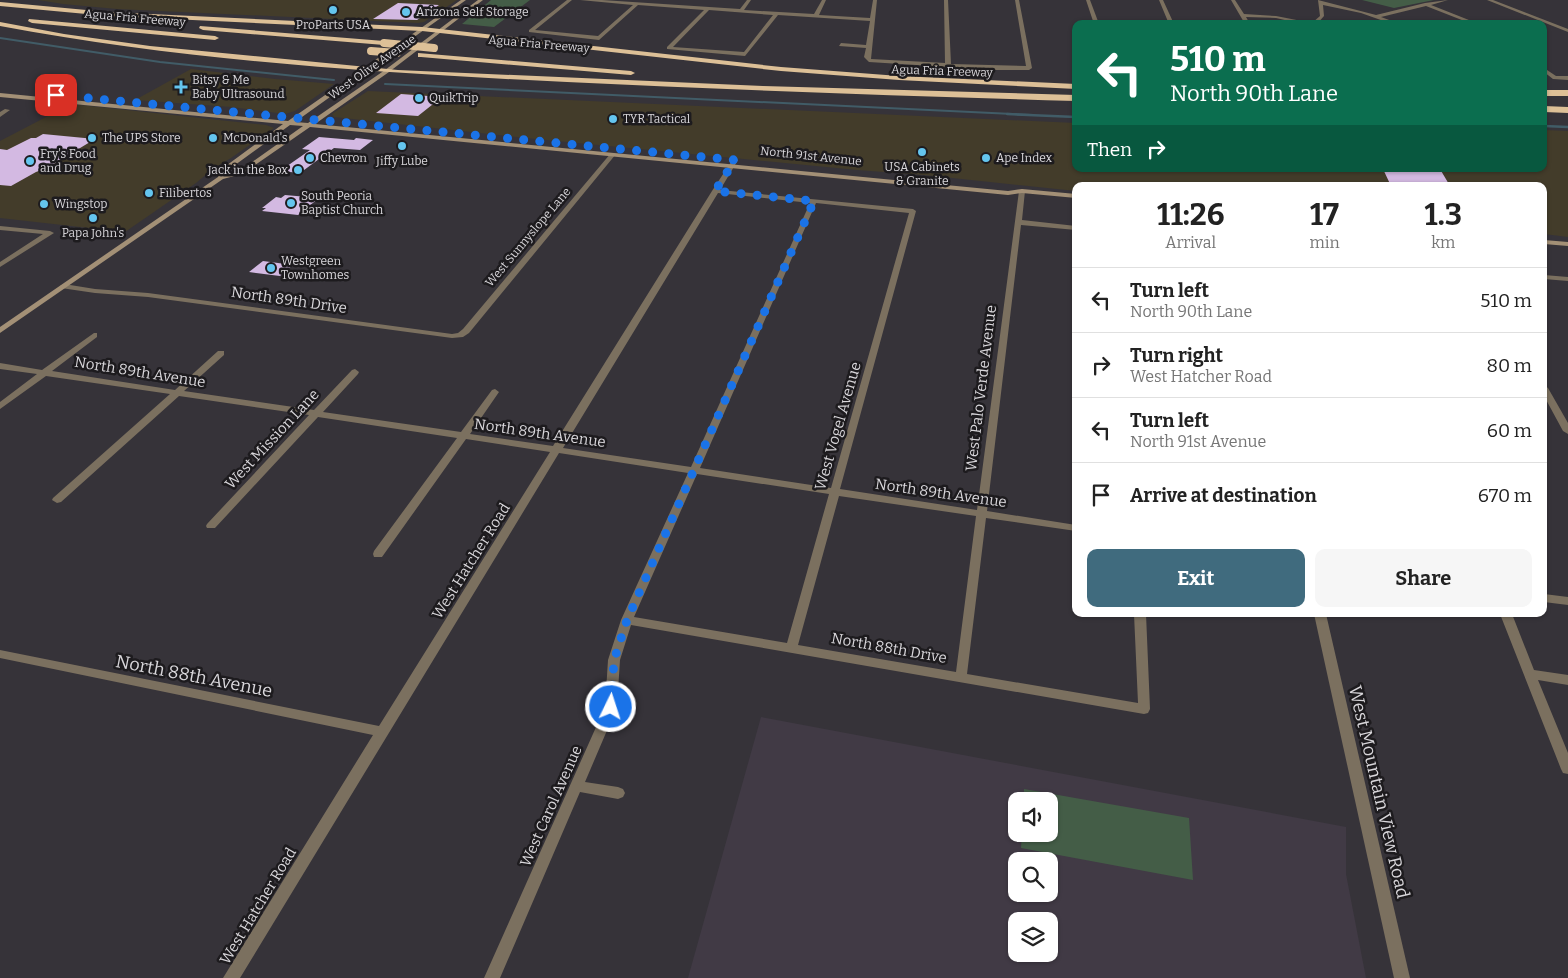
<!DOCTYPE html>
<style>
:root{--surface:#fff;--page:#f6f6f6;--text:#222;--muted:#767676;--line:#e0e0e0;--accent:#406b7e}
body{margin:0;font-family:Bitter,serif;background:var(--page);color:var(--text);height:100vh;display:flex;flex-direction:column;font-size:19px;white-space:nowrap}
*{box-sizing:border-box;margin:0}
p{font-size:16px;color:var(--muted)}
.icon{flex:none;width:28px;height:28px;fill:none;stroke:currentColor;stroke-width:2;stroke-linecap:round;stroke-linejoin:round}
.map{position:relative;flex:1;overflow:hidden}
.drawer{position:absolute;left:1072px;top:182px;width:475px;height:435px;display:flex;flex-direction:column;background:var(--surface);border-radius:10px;box-shadow:0 1px 4px #0004}
.drawer>*{flex:none}
.banner{position:absolute;left:1072px;top:20px;width:475px;height:152px;border-radius:10px;box-shadow:0 1px 4px #0004;background:#0b6e4f;color:#fff;overflow:hidden}
.buttons{position:absolute;left:1008px;top:792px;display:grid;gap:10px}
.buttons a{display:grid;place-items:center;width:50px;height:50px;border-radius:10px;background:var(--surface);box-shadow:0 1px 4px #0004;font-size:25px}
.pin{position:absolute;display:grid;place-items:center;width:42px;height:42px;color:#fff;margin:-21px;border-radius:10px;box-shadow:0 2px 8px #0006}
.me{position:absolute;width:55px;margin:-28px;rotate:4deg;stroke-linejoin:round;filter:drop-shadow(0 0 4px #0008)}
.turn{display:flex;align-items:center;gap:18px;height:105px;padding:0 15px;font-size:22px}
.turn .icon{width:65px;height:65px;stroke-width:2.5}
.turn b{display:block;font-size:35px;line-height:42px}
.then{display:flex;align-items:center;height:48px;padding:0 15px;background:#0003;gap:10px;font-size:19px}
.eta{display:flex;justify-content:space-evenly;align-items:center;height:85px;text-align:center}
.eta b{font-size:30px;font-weight:700;line-height:35px}
.cta{display:flex;gap:10px;margin-top:auto;padding:10px 15px}
.cta a{flex:1;height:58px;border-radius:10px;background:var(--accent);color:#fff;font-size:20px;font-weight:700;line-height:58px;text-align:center}
.cta a+a{background:var(--page);color:var(--text)}
ul{padding:0;list-style:none}
li{display:flex;align-items:center;gap:15px;height:65px;padding:0 15px;border-top:1px solid var(--line)}
li div{flex:1}
li b{display:block;font-size:19px}
li em{font-style:normal}
.map>svg:first-child{display:block}
.commercial{fill:#433c2a}
.built{fill:#413a45;fill-rule:evenodd}
.green{fill:#445d47}
.lines{fill:none;stroke-linecap:round;stroke-linejoin:round}
.stream-far1{stroke:#415c67;stroke-width:2}
.stream{stroke:#415c67;stroke-width:2.5}
.building{fill:#d3b9e2}
.minor{fill:#7b705f;fill-rule:evenodd}
.tertiary{fill:#7b705f;fill-rule:evenodd}
.secondary{fill:#a39076;fill-rule:evenodd}
.motorway{fill:#ddc097;fill-rule:evenodd}
.motorway-bridge{stroke:#ddc097;stroke-width:8}
.route{stroke:#1a73e8;stroke-width:9;stroke-dasharray:0 16.2}
.poi-dot{fill:#64c5ee;stroke:#1d1b1e;stroke-width:2}
.labels{text-anchor:middle;stroke-width:5;stroke-linejoin:round;paint-order:stroke}
.far-poi-label{font-size:12px;fill:#d8d6da;stroke:#1d1b1e;text-anchor:start}
.far-street-label{font-size:12px;fill:#d8d6da;stroke:#1d1b1e}
.street-label{font-size:15px;fill:#d8d6da;stroke:#1d1b1e}
.near-street-label{font-size:18px;fill:#d8d6da;stroke:#1d1b1e}
</style>
<div class="map">
<svg width="1568" height="978" viewBox="0 0 1568 978">
<rect width="100%" height="100%" fill="#363339"/>
<path class="commercial" d="M38 0H457L424 22 418 23 117 9 63 4Z
M191 69 275 79 334 84 295 111 285 114 231 107 135 100Z
M368 91 1076 123V169H1544V130L1568 131V237L1544 234V186H1076V191L924 175 857 170 526 138 334 117 332 114 335 112Z
M71 104 266 125 274 128 231 158 214 168 196 183 125 232 0 218V141Z"/>
<path class="built" d="M761 717 1346 827V874L1366 978H688ZM1016 801H1049V834H1016ZM1016 861H1049V894H1016ZM1016 921H1049V954H1016Z"/>
<path class="green" d="M491 0H530L494 27 462 24Z
M1362 0H1434L1394 8Z
M1024 789 1189 818 1193 880 1021 848 1022 834H1049V801H1024Z"/>
<g class="lines">
<path class="stream-far1" d="M0 38 160 62 334 80
M385 84 1033 115"/>
<path class="stream" d="M1007 114 1076 117
M1544 126 1568 127"/>
</g>
<path class="building" d="M398 3 439 5 417 20 373 19Z
M401 94 442 97 418 116 376 113Z
M43 134 95 139 47 168 36 172 11 186 0 185V149L7 150 31 138H36Z
M319 137 354 140 356 138 373 140 360 150 334 148 300 173 280 171 310 150 302 149Z
M1383 169H1440L1450 186H1391Z
M285 195 319 198 298 215 262 211 266 208H262L276 197 281 198Z
M263 261 293 265 280 276 249 272Z"/>
<g class="lines">
<path class="minor" d="M567 0H572L535 30 598 36 633 5 580 0H602L740 9 747 0H751L744 10 814 14 822 0H826L819 15 870 18 873 0H877L871 59 945 63 944 0H948L951 64 1026 66 1015 0H1019L1032 68 1029 70H995L869 62 864 57 866 48 839 46 841 43 866 45 870 21 778 15 745 56 667 49V47L704 10 638 5 599 40 529 32V30ZM709 10 773 15 744 52 673 47Z
M1086 0H1090L1099 24H1094Z
M1159 0H1163L1174 24H1169Z
M1231 0H1235L1244 14 1276 16 1312 23 1320 16 1318 0 1376 15 1425 3 1448 0 1431 5 1479 24H1472L1426 6 1381 17 1400 24H1392L1361 13 1323 5 1324 16 1317 24H1302L1276 18 1246 17 1250 24H1245Z
M1487 0H1493L1568 29V32Z
M1544 68 1556 76H1568V80L1553 79 1544 72Z
M5 109 10 110 0 117V112Z
M611 153 616 154 469 333 463 337 452 338 148 297 95 293 61 288 60 286 64 284 95 289 148 293 452 334 458 333 463 329Z
M735 158 738 160 720 190 913 209 916 211 840 489 977 510 1019 191 1022 189 1025 191 1022 220 1076 226V230L1021 225 987 511 1076 525V531L986 518 967 674 1138 703 1134 614H1146L1150 709 1148 713 1144 714 631 625 620 660 617 707 585 782 618 787 623 789 625 793 623 797 618 799 580 792 500 978H484L605 707 608 660 621 620 688 473 559 453 240 978H223L373 735 0 658V650L379 726 550 452 466 439 382 557H374L373 554 374 551 457 438 318 417 215 528H207L206 526 207 524 309 415 179 396 61 502 57 503 52 500 53 498 170 394 46 376 0 409V402L37 374 0 369V363L42 370 94 333H97V337L52 371 175 390 218 351H224V355L184 391 314 410 352 370 355 369 359 372 358 374 323 412 461 432 492 390 495 389 499 392 470 434 553 446 712 191 733 159ZM718 193 810 203 691 467 563 448ZM816 203 909 213 831 488 700 468ZM697 474 829 494 787 643 634 617ZM839 496 976 516 956 672 798 645Z
M0 226 50 231 54 233 0 267V262L43 234 0 230Z
M1544 275 1568 277V281L1544 279Z
M1544 385 1548 388 1568 423V434L1563 431 1544 396Z
M1544 594 1568 597V605L1544 602Z
M1500 614H1512L1534 670 1568 675V685L1538 680 1568 753V774L1563 773 1561 769Z"/>
<path class="tertiary" d="M1314 614H1326L1410 978H1394Z"/>
<path class="secondary" d="M461 0H466L295 122 308 123 385 70 478 0H483L389 72 315 124 1008 191 1022 189 1076 194V198L1022 193 1008 195 310 127 242 174 223 179 0 333V327L218 177 219 171 283 124 0 97V93L288 121ZM290 125 303 126 238 172 224 175V173Z
M1544 240 1568 242V246L1544 244Z"/>
<path class="motorway" d="M0 2 108 12 422 27 781 67 899 76 1076 84V89L899 80 781 71 422 31 108 16 0 6Z
M29 19 215 36 219 38 215 40 32 23 28 21Z
M0 22 64 34 150 46 398 70 763 86 1076 95V101C906 96 736 90 567 82 377 73 187 61 0 26Z
M200 26 384 41 388 43 384 45 203 30 199 28Z
M418 53 631 71 635 73 631 75 421 57H418Z
M1544 90H1568V96H1544Z
M1544 106 1568 107V113L1544 112Z"/>
<path class="motorway-bridge" d="M384 43 434 48
M371 51 397 53"/>
</g>
<g class="lines">
<path class="route" d="M56 95 735 160 715 191 814 201 627 620 614 660 611 707"/>
</g>
<g class="poi-dot">
<circle cx="333" cy="10" r="5"/>
<circle cx="406" cy="12" r="5"/>
<path d="M178.5 79.5h5v5h5v5h-5v5h-5v-5h-5v-5h5z"/>
<circle cx="419" cy="98" r="5"/>
<circle cx="613" cy="119" r="5"/>
<circle cx="92" cy="138" r="5"/>
<circle cx="213" cy="138" r="5"/>
<circle cx="402" cy="146" r="5"/>
<circle cx="922" cy="152" r="5"/>
<circle cx="310" cy="158" r="5"/>
<circle cx="986" cy="158" r="5"/>
<circle cx="30" cy="161" r="5"/>
<circle cx="298" cy="170" r="5"/>
<circle cx="149" cy="193" r="5"/>
<circle cx="291" cy="203" r="5"/>
<circle cx="44" cy="204" r="5"/>
<circle cx="93" cy="218" r="5"/>
<circle cx="271" cy="268" r="5"/>
</g>
<g class="labels">
<g class="far-poi-label">
<text x="416" y="16">Arizona Self Storage</text>
<text x="333" y="29" text-anchor="middle">ProParts USA</text>
<text x="192" y="84">Bitsy &amp; Me<tspan x="192" dy="14">Baby Ultrasound</tspan></text>
<text x="429" y="102">QuikTrip</text>
<text x="623" y="123">TYR Tactical</text>
<text x="102" y="142">The UPS Store</text>
<text x="223" y="142">McDonald's</text>
<text x="40" y="158">Fry's Food<tspan x="40" dy="14">and Drug</tspan></text>
<text x="320" y="162">Chevron</text>
<text x="996" y="162">Ape Index</text>
<text x="402" y="165" text-anchor="middle">Jiffy Lube</text>
<text x="922" y="171" text-anchor="middle">USA Cabinets<tspan x="922" dy="14">&amp; Granite</tspan></text>
<text x="288" y="174" text-anchor="end">Jack in the Box</text>
<text x="159" y="197">Filibertos</text>
<text x="301" y="200">South Peoria<tspan x="301" dy="14">Baptist Church</tspan></text>
<text x="54" y="208">Wingstop</text>
<text x="93" y="237" text-anchor="middle">Papa John's</text>
<text x="281" y="265">Westgreen<tspan x="281" dy="14">Townhomes</tspan></text>
</g>
<g class="far-street-label">
<text transform="translate(135 18) rotate(5)" y="4">Agua Fria Freeway</text>
<text transform="translate(539 44) rotate(5)" y="4">Agua Fria Freeway</text>
<text transform="translate(372 67) rotate(-35)" y="4">West Olive Avenue</text>
<text transform="translate(942 71) rotate(2)" y="4">Agua Fria Freeway</text>
<text transform="translate(811 156) rotate(6)" y="4">North 91st Avenue</text>
<text transform="translate(528 237) rotate(-50)" y="4">West Sunnyslope Lane</text>
</g>
<g class="street-label">
<text transform="translate(289 300) rotate(8)" y="5">North 89th Drive</text>
<text transform="translate(140 372) rotate(9)" y="5">North 89th Avenue</text>
<text transform="translate(981 388) rotate(-83)" y="5">West Palo Verde Avenue</text>
<text transform="translate(838 426) rotate(-74)" y="5">West Vogel Avenue</text>
<text transform="translate(540 433) rotate(8)" y="5">North 89th Avenue</text>
<text transform="translate(272 439) rotate(-47)" y="5">West Mission Lane</text>
<text transform="translate(941 493) rotate(8)" y="5">North 89th Avenue</text>
<text transform="translate(471 561) rotate(-58)" y="5">West Hatcher Road</text>
<text transform="translate(889 648) rotate(10)" y="5">North 88th Drive</text>
<text transform="translate(551 806) rotate(-66)" y="5">West Carol Avenue</text>
<text transform="translate(258 906) rotate(-59)" y="5">West Hatcher Road</text>
</g>
<g class="near-street-label">
<text transform="translate(194 676) rotate(11)" y="6">North 88th Avenue</text>
<text transform="translate(1379 792) rotate(77)" y="6">West Mountain View Road</text>
</g>
</g>
</svg>
<div class="buttons">
<a><svg class="icon" aria-label="sound" viewBox="0 0 24 24"><path d="M4 9h4l5-4v14l-5-4H4zM17 9q2 3 0 6"/></svg></a>
<a><svg class="icon" aria-label="search" viewBox="0 0 24 24"><circle cx="10" cy="10" r="6"/><path d="M15 15l6 6"/></svg></a>
<a><svg class="icon" aria-label="layers" viewBox="0 0 24 24"><path d="M12 4l9 5-9 5-9-5zM3 14l9 5 9-5"/></svg></a>
</div>
<div class="pin" style="left:56px;top:95px;background:#d93025"><svg class="icon" aria-label="arrive" viewBox="0 0 24 24"><path d="M6 21V4h12l-3 4 3 4H6"/></svg></div>
<svg class="me" style="left:611px;top:707px" viewBox="-20 -20 40 40"><circle r="17" fill="#1a73e8" stroke="#fff" stroke-width="3"/><path d="M0-11L8 9 0 5-8 9z" fill="#fff"/></svg>
<div class="banner">
<div class="turn"><svg class="icon" aria-label="left" viewBox="0 0 24 24"><path d="M17 20v-9H6M10 6l-5 5 5 5"/></svg><div><b>510 m</b>North 90th Lane</div></div>
<div class="then">Then<svg class="icon" aria-label="right" viewBox="0 0 24 24"><path d="M7 20v-9h11M14 6l5 5-5 5"/></svg></div>
</div>
<section class="drawer">
<div class="eta">
<div><b>11:26</b><p>Arrival</p></div>
<div><b>17</b><p>min</p></div>
<div><b>1.3</b><p>km</p></div>
</div>
<ul>
<li><svg class="icon" aria-label="left" viewBox="0 0 24 24"><path d="M17 20v-9H6M10 6l-5 5 5 5"/></svg><div><b>Turn left</b><p>North 90th Lane</p></div><em>510 m</em></li>
<li><svg class="icon" aria-label="right" viewBox="0 0 24 24"><path d="M7 20v-9h11M14 6l5 5-5 5"/></svg><div><b>Turn right</b><p>West Hatcher Road</p></div><em>80 m</em></li>
<li><svg class="icon" aria-label="left" viewBox="0 0 24 24"><path d="M17 20v-9H6M10 6l-5 5 5 5"/></svg><div><b>Turn left</b><p>North 91st Avenue</p></div><em>60 m</em></li>
<li><svg class="icon" aria-label="arrive" viewBox="0 0 24 24"><path d="M6 21V4h12l-3 4 3 4H6"/></svg><div><b>Arrive at destination</b></div><em>670 m</em></li>
</ul>
<div class="cta"><a>Exit</a><a>Share</a></div>
</section>
</div>
